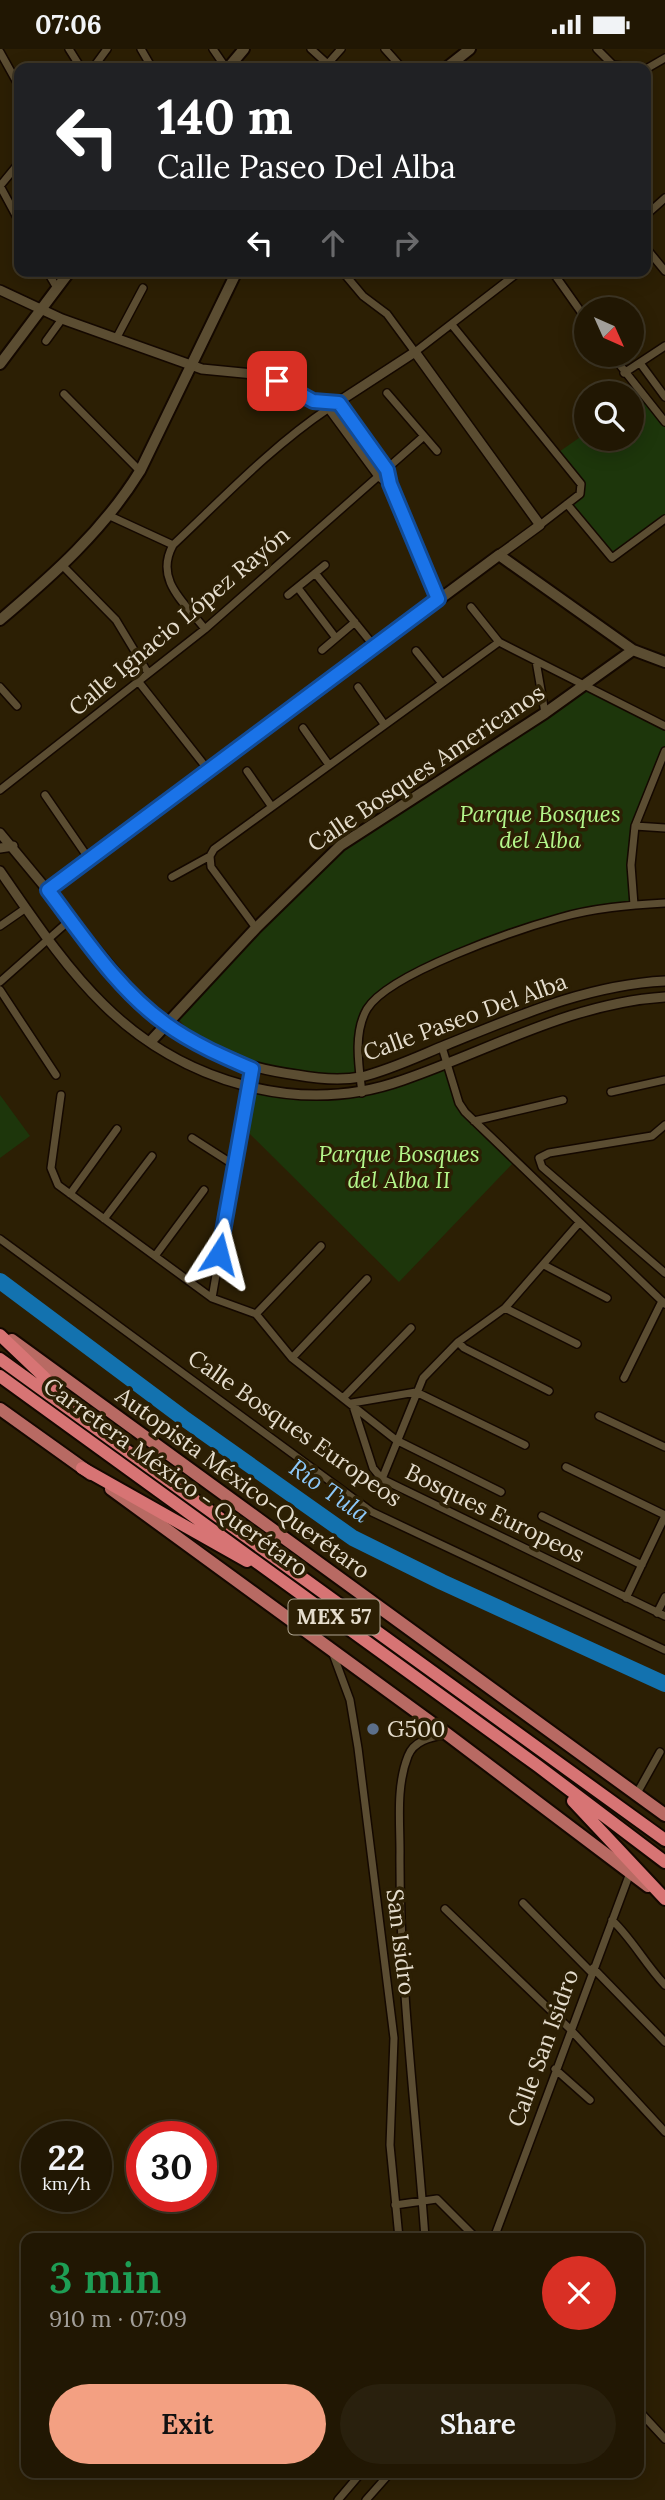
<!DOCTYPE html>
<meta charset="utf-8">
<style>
:root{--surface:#211703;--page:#29200d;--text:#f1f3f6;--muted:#a29f9a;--line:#3e3625;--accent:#f3a082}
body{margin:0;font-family:Lora,serif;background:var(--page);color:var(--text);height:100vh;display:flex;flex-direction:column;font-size:26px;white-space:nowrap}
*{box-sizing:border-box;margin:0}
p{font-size:23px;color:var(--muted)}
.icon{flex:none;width:38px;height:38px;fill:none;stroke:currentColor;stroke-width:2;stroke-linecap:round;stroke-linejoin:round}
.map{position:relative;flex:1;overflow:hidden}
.panel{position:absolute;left:21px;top:2184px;width:623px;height:245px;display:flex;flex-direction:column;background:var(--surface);border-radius:14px;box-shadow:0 4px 18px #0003,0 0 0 2px var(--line)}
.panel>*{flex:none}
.hud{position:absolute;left:14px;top:14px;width:637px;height:214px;border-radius:14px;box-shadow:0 4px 18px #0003,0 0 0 2px var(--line);background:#202124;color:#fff;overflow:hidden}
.needle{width:46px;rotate:135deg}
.buttons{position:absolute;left:574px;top:248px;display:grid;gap:14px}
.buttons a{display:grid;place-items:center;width:70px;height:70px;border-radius:50%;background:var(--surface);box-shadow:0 4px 18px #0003,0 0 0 2px var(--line);font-size:35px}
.speed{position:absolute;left:21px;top:2072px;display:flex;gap:14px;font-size:35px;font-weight:700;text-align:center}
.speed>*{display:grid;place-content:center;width:91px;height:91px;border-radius:50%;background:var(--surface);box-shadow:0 4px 18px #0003,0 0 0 2px var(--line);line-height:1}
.speed small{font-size:18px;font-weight:400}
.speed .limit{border:10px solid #d22;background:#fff;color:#111}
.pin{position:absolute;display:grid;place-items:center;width:60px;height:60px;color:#fff;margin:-30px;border-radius:14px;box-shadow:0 4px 10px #0006}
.me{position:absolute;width:77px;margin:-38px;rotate:9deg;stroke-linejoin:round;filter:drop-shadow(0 0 5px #0008)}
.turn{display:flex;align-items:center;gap:24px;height:147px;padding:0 28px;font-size:32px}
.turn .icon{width:91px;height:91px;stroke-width:2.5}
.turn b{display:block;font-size:49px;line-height:60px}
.lanes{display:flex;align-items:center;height:66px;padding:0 28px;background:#0003;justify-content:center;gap:35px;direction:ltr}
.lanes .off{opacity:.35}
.round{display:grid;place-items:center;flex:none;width:74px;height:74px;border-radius:37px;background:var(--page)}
.overview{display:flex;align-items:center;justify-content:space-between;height:119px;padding:0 28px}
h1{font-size:42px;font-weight:600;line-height:52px;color:#1e9e55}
.primary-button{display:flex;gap:14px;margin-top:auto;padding:14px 28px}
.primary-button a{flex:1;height:80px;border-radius:42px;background:var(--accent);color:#111;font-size:28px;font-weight:600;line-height:80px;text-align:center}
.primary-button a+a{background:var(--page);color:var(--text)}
.status{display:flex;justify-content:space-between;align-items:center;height:49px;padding:0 35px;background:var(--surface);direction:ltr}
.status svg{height:19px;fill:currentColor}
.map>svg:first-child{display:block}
.green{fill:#1d360b}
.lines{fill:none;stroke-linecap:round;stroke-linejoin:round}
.river{stroke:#1372af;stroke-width:16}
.minor-casing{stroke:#140800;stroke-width:10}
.tertiary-casing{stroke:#140800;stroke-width:12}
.secondary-casing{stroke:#140800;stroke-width:14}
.primary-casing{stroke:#140800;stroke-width:16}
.trunk-casing{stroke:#140800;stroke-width:16}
.minor{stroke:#5b4d32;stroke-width:7}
.tertiary{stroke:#5b4d32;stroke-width:9}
.secondary{stroke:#5b4d32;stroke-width:10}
.primary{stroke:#b86a63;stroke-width:12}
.trunk{stroke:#d77474;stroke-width:12}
.route-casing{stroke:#114b97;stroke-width:18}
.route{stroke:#1a73e8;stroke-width:12}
.service-dot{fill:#5c6f8a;stroke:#2c1f04;stroke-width:2.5}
.labels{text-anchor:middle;stroke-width:7;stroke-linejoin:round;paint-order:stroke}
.shield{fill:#2c1f04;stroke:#aea491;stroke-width:2}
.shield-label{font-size:21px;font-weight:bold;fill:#e5ddcd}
.street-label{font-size:23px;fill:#e5ddcd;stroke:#2c1f04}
.park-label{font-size:23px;font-style:italic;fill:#b4f78b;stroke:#2c1f04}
.poi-label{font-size:23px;fill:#e5ddcd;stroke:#2c1f04;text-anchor:start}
.water-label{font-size:24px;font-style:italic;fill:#8dc9fa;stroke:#2c1f04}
</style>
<div class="status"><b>07:06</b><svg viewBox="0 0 49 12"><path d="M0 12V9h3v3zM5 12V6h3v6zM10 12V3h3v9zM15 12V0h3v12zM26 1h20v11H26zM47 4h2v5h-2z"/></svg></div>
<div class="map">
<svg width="665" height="2451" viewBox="0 0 665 2451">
<rect width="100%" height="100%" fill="#2c1f04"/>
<path class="green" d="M641 345 665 373V469L612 509 567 455 582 441 556 405 586 384V390H632V352Z
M585 638 665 677V702L635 777 634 856 560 869 464 903 382 943 361 974 360 1028C312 1032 254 1027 211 1002 198 995 186 978 176 967L313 820Z
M447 1014 459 1054 515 1112 399 1233 241 1076 248 1039 362 1044Z
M0 1046 30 1087 0 1109Z"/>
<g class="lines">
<path class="river" d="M0 1232 182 1368 353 1489 442 1533 665 1635"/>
<g class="minor-casing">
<path id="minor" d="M69 0 81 19
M141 0 152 19
M213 0 226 19
M311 0 332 19
M385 0 402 19
M597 0 613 16 639 19
M0 3 19 37
M93 19 107 0
M324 19 341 0
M646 20 665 9
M0 137 19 172
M0 137 19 114
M646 166 665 149
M646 199 665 222
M47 222 57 239
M342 222 363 247 387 265 415 303 520 222
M552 222 586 270
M452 276 581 435 580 445 540 476
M117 288 143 239
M46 292 62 270
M612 306 665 373
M640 314 665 348
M624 324 665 297
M387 344 437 402
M64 345 140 422
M567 455 612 509 665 470
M110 467 173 496
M63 517 116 571 148 624
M315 524 374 597
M298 539 336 589
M288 546 325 516
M471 558 499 593 665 677
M205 580C184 553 154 531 173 496 223 449 271 398 329 359
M322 601 355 573
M416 602 441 633
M536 612 545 664
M138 632 209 722
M0 638 17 657
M358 638 384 675
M303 679 329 716
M247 722 272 758
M0 741 205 580 424 387
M45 746 89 810
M635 777 665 779
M172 828 210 807
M634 856 631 816 635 777 665 702
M0 877 26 859
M256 879 211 818 210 807 214 800 499 593
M0 933 71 870
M0 941 56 1026
M442 998 459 1054 465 1063 665 1255
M611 1043 665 1031
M362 1044C359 1018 353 984 367 960 389 924 516 881 559 869 593 859 630 856 665 854
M61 1046 51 1119 58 1136 212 1249 256 1265 292 1309 396 1391 501 1443
M474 1072 563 1051
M665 1076 652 1087 549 1104 539 1109 542 1118 665 1224
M192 1089 234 1116
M70 1145 117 1080
M104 1170 152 1107
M0 1190 372 1463 665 1601
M155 1207 204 1141
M544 1216 607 1249
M212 1249 252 1020
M505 1259 577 1295
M256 1265 321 1197
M458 1293 464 1299 549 1342
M292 1309 367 1230
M624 1329 662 1252
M344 1348 411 1279
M599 1367 665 1398
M525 1396 416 1343 352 1354 373 1419 382 1430 665 1567
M566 1418 665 1466
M382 1430 423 1329 458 1293 505 1259 579 1174
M542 1467 642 1516
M626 1549 665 1467
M657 1564 665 1548
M333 1605 350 1651 358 1699 394 1989 390 2096 399 2189
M636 1746 660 1703
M523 1854 592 1924
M445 1860 570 1980 665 2083
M612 1871C633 1891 645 1915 665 1936
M593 1919 665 1993
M555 2020 590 2051
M395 2156 437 2150 476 2189
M425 2189C416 2061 399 1931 400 1802 400 1772 396 1737 408 1707 414 1691 432 1688 447 1685
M494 2189 630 1824
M639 2362 665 2390
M338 2451 361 2424
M366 2451 390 2424"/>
</g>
<g class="tertiary-casing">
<path id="tertiary" d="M0 241 62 270 202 320 263 326 281 334 329 359 379 427 390 435
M335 354H339L387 421 390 435 438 550
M329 359 415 303 540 476 499 506
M0 784 141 954C192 998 231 1017 297 1026 319 1030 340 1032 361 1028 390 1021 419 1007 446 996 518 967 587 936 665 932
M0 799 13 797
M0 822C32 868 64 917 104 956 182 1033 299 1068 403 1031 490 1001 571 954 665 948"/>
</g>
<g class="secondary-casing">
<path id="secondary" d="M228 19 244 0
M446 19 470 0
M0 315 70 222
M0 571C53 526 103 482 140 422L237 222
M48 841 499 506 633 601 665 613
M151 992 256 879 341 796 545 664 633 601"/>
</g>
<g class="primary-casing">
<path id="primary" d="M12 1291 665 1766
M0 1360 91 1425
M111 1440 447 1685 648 1837"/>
</g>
<g class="trunk-casing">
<path id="trunk" d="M0 1286 63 1346
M0 1310 665 1791
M0 1327 538 1717 665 1813
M82 1419 247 1512
M573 1752 665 1850"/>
</g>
<use href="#minor" class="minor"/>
<use href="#tertiary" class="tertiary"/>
<use href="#secondary" class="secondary"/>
<use href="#primary" class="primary"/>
<use href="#trunk" class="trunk"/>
</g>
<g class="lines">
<g class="route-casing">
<path id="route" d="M219 1205 252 1020C222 1007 192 994 166 975 118 941 83 887 48 841L438 550 390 435 387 421 339 354 313 352 277 332"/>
</g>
<use href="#route" class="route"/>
</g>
<circle class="service-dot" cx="373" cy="1680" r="7"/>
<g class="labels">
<rect class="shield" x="288.5" y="1550.5" width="91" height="35" rx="5"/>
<g class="shield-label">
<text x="334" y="1575">MEX 57</text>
</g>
<g class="street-label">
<text transform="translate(179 572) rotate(-40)" y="8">Calle Ignacio López Rayón</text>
<text transform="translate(426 719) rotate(-34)" y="8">Calle Bosques Americanos</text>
<text transform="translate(465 968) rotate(-20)" y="8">Calle Paseo Del Alba</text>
<text transform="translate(295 1379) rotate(35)" y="8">Calle Bosques Europeos</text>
<text transform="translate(176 1428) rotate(36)" y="8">Carretera México - Querétaro</text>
<text transform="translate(243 1434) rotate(36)" y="8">Autopista México-Querétaro</text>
<text transform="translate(495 1464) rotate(26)" y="8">Bosques Europeos</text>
<text transform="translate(401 1893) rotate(83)" y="8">San Isidro</text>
<text transform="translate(543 1999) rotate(-70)" y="8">Calle San Isidro</text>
</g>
<g class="park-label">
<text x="540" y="773">Parque Bosques<tspan x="540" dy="26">del Alba</tspan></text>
<text x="399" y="1113">Parque Bosques<tspan x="399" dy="26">del Alba II</tspan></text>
</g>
<g class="poi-label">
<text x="387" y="1688">G500</text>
</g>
<g class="water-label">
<text transform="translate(329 1442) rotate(35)" y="8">Río Tula</text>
</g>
</g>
</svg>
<div class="buttons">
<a><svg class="needle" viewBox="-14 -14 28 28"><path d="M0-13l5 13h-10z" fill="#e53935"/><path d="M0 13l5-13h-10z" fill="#a29f9a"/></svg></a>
<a><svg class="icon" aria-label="search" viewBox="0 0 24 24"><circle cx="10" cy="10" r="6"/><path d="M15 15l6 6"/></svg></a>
</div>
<div class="speed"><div>22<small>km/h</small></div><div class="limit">30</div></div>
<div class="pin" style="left:277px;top:332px;background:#d93025"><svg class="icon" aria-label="arrive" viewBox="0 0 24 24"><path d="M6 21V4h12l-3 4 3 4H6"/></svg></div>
<svg class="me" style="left:219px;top:1205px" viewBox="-20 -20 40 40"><path d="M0-17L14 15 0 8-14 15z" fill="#1a73e8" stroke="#fff" stroke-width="4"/></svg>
<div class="hud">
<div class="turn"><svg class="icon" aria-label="left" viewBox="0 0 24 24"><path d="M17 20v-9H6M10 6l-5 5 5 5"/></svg><div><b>140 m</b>Calle Paseo Del Alba</div></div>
<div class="lanes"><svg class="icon" aria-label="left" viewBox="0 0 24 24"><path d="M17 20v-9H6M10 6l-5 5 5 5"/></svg><svg class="icon off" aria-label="ahead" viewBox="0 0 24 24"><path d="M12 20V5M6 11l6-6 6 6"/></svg><svg class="icon off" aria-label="right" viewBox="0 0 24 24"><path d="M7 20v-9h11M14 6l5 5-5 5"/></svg></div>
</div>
<section class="panel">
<div class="overview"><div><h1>3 min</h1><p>910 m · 07:09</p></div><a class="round" style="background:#d93025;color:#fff"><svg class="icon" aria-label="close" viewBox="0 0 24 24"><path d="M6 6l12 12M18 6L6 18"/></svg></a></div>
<div class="primary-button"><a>Exit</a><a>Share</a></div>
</section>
</div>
